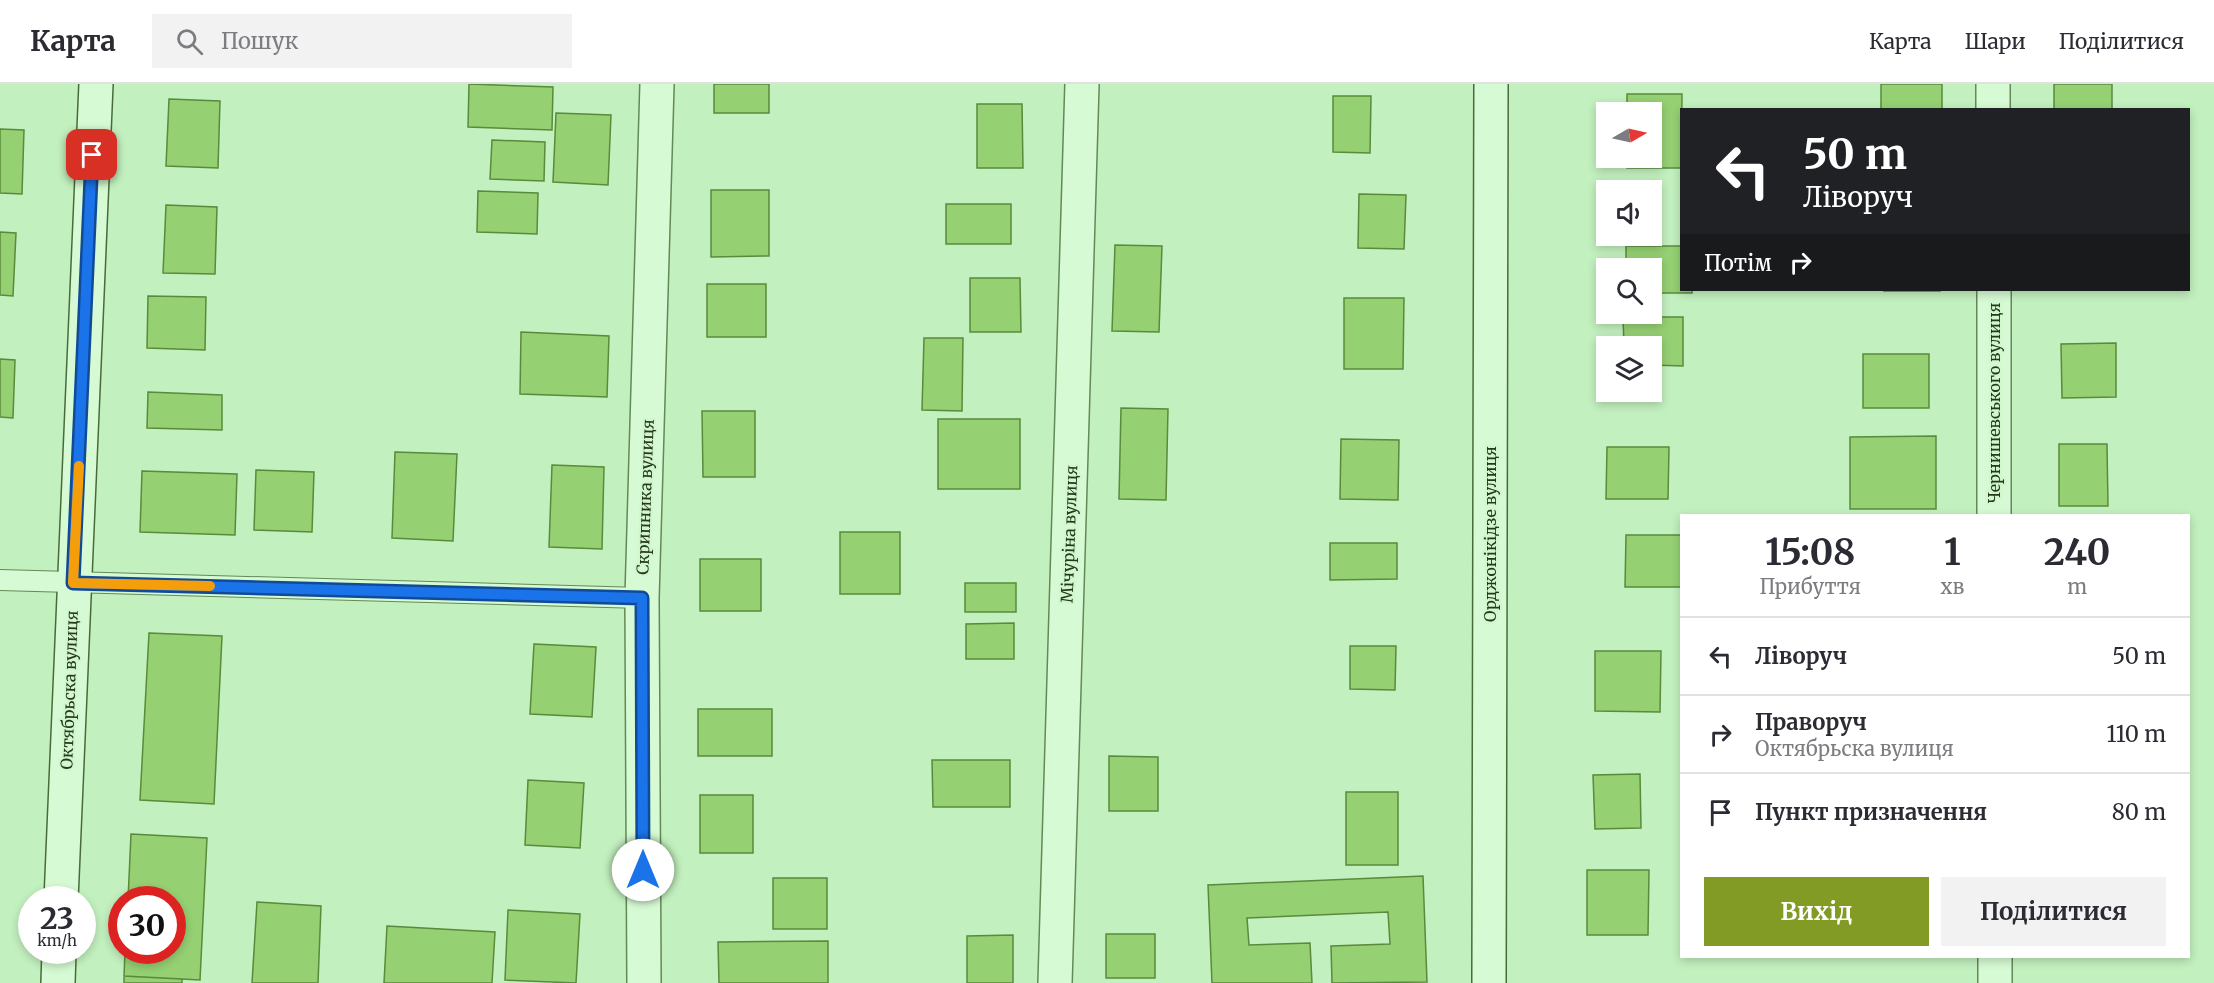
<!DOCTYPE html>
<html lang="uk">
<meta charset="utf-8">
<style>
:root{--surface:#fff;--page:#f2f2f3;--text:#2b2b33;--muted:#7c7c81;--line:#e1e1e2;--accent:#829b24}
body{margin:0;font-family:Merriweather,serif;background:var(--page);color:var(--text);height:100vh;display:flex;flex-direction:column;font-size:22px;white-space:nowrap}
*{box-sizing:border-box;margin:0}
p{font-size:20px;color:var(--muted)}
.icon{flex:none;width:33px;height:33px;fill:none;stroke:currentColor;stroke-width:2;stroke-linecap:round;stroke-linejoin:round}
.map{position:relative;flex:1;overflow:hidden}
.details{position:absolute;left:1680px;top:430px;width:510px;height:444px;display:flex;flex-direction:column;background:var(--surface);border-radius:0px;box-shadow:0 3px 9px #0003}
.details>*{flex:none}
.banner{position:absolute;left:1680px;top:24px;width:510px;height:183px;border-radius:0px;box-shadow:0 3px 9px #0003;background:#202124;color:#fff;overflow:hidden}
.needle{width:39px;rotate:81deg}
.controls{position:absolute;left:1596px;top:18px;display:grid;gap:12px}
.controls a{display:grid;place-items:center;width:66px;height:66px;border-radius:0px;background:var(--surface);box-shadow:0 3px 9px #0003;font-size:30px}
.speed{position:absolute;left:18px;top:802px;display:flex;gap:12px;font-size:30px;font-weight:700;text-align:center}
.speed>*{display:grid;place-content:center;width:78px;height:78px;border-radius:50%;background:var(--surface);box-shadow:0 3px 9px #0003;line-height:1}
.speed small{font-size:15px;font-weight:400}
.speed .limit{border:9px solid #d22;background:#fff;color:#111}
.pin{position:absolute;display:grid;place-items:center;width:51px;height:51px;color:#fff;margin:-26px;border-radius:12px;box-shadow:0 3px 9px #0006}
.me{position:absolute;width:66px;margin:-33px;rotate:0deg;stroke-linejoin:round;filter:drop-shadow(0 0 4px #0008)}
.turn{display:flex;align-items:center;gap:21px;height:126px;padding:0 24px;font-size:27px}
.turn .icon{width:78px;height:78px;stroke-width:2.5}
.turn b{display:block;font-size:42px;line-height:51px}
.then{display:flex;align-items:center;height:57px;padding:0 24px;background:#0003;gap:12px;font-size:22px}
.eta{display:flex;justify-content:space-evenly;align-items:center;height:102px;text-align:center}
.eta b{font-size:36px;font-weight:700;line-height:42px}
.primary-button{display:flex;gap:12px;margin-top:auto;padding:12px 24px}
.primary-button a{flex:1;height:69px;border-radius:0px;background:var(--accent);color:#fff;font-size:24px;font-weight:700;line-height:69px;text-align:center}
.primary-button a+a{background:var(--page);color:var(--text)}
ul{padding:0;list-style:none}
li{display:flex;align-items:center;gap:18px;height:78px;padding:0 24px;border-top:2px solid var(--line)}
li div{flex:1}
li b{display:block;font-size:22px}
li em{font-style:normal}
header{display:flex;align-items:center;gap:36px;box-sizing:border-box;height:84px;padding:0 30px;background:var(--surface);border-bottom:2px solid var(--line)}
header strong{font-size:28px}
nav{display:flex;gap:33px;margin-inline-start:auto;font-size:21px}
.search{width:420px;height:54px;background:var(--page);display:flex;align-items:center;gap:15px;box-sizing:border-box;padding:0 21px;border-radius:0px;color:var(--muted);font-size:22px}
.map>svg:first-child{display:block}
.building{fill:#95d073;stroke:#5a8a3b;stroke-width:1.5}
.lines{fill:none;stroke-linecap:round;stroke-linejoin:round}
.lane-casing{stroke:#638957;stroke-width:22}
.street-casing{stroke:#638957;stroke-width:36}
.secondary-casing{stroke:#486b3a;stroke-width:36}
.lane{stroke:#d6fad3;stroke-width:20}
.street{stroke:#d6fad3;stroke-width:33}
.secondary{stroke:#d6fad3;stroke-width:33}
.route-casing{stroke:#114b97;stroke-width:15}
.route{stroke:#1a73e8;stroke-width:10}
.slow{stroke:#f59e0b;stroke-width:10}
.labels{text-anchor:middle;stroke-width:4.5;stroke-linejoin:round;paint-order:stroke}
.street-label{font-size:16px;fill:#24381c;stroke:#d2f7cf}
</style>
<header>
<strong>Карта</strong>
<div class="search"><svg class="icon" aria-label="search" viewBox="0 0 24 24"><circle cx="10" cy="10" r="6"/><path d="M15 15l6 6"/></svg>Пошук</div>
<nav><a>Карта</a><a>Шари</a><a>Поділитися</a></nav>
</header>
<div class="map">
<svg width="2214" height="899" viewBox="0 0 2214 899">
<rect width="100%" height="100%" fill="#c3f0bf"/>
<path class="building" d="M469 0 553 3 552 46 468 43Z
M714 0H769V29H714Z
M1881 0H1942V26H1881Z
M2054 0H2112V26H2054Z
M1627 10H1682L1681 84H1627V74H1652V28H1627Z
M1333 12H1371L1370 69 1333 68Z
M169 15 220 17 218 84 166 82Z
M977 20H1022L1023 84H977Z
M556 29 611 31 608 101 553 98Z
M0 45 24 46 22 110 0 109Z
M492 56 545 58 544 97 490 95Z
M711 106H769V172L711 173Z
M478 107 538 109 537 150 477 148Z
M1359 110 1406 111 1404 165 1358 164Z
M946 120H1011V160H946Z
M166 121 217 123 215 190 163 189Z
M0 148 16 149 13 212 0 211Z
M1115 161 1162 162 1159 248 1112 247Z
M1626 162H1682V206H1692V209H1652V184H1626Z
M970 194H1020L1021 248H970Z
M707 200H766V253H707Z
M1884 206H1940V207H1884Z
M148 212 206 213 205 266 147 264Z
M1344 214H1404L1403 285H1344Z
M1623 233H1683V282L1652 281V262H1624Z
M521 248 609 252 607 313 520 310Z
M924 254H963L962 327 922 326Z
M2116 259V313L2062 314 2061 260Z
M1863 270H1929V324H1863Z
M0 275 15 276 13 334 0 333Z
M148 308 222 311V346L147 344Z
M1121 324 1168 325 1166 416 1119 415Z
M702 327H755V393H703Z
M938 335H1020V405H938Z
M1936 352V425H1850V353Z
M1341 355 1399 356 1398 416 1340 415Z
M2059 360H2107L2108 422H2059Z
M1607 363H1669L1668 415H1606Z
M395 368 457 370 453 457 392 454Z
M552 381 604 383 602 465 549 463Z
M256 386 314 388 312 448 254 446Z
M142 387 237 390 235 451 140 448Z
M840 448H900V510H840Z
M1626 451H1682V503H1625Z
M1330 459H1397V495L1330 496Z
M700 475H761V527H700Z
M965 499H1016V528H965Z
M1014 539V575H966V540Z
M149 549 222 552 214 720 140 716Z
M534 560 596 563 592 633 530 630Z
M1350 562H1396L1395 606 1350 605Z
M1595 567H1661L1660 628 1595 627Z
M698 625H772V672H698Z
M1109 672 1158 673V727H1109Z
M932 676H1010V723H933Z
M1640 690 1641 744 1595 745 1593 691Z
M528 696 584 699 580 764 525 761Z
M1346 708H1398V781H1346Z
M700 711H753V769H700Z
M131 750 207 754 200 896 124 892 125 867H172V816H128Z
M1587 786H1649L1648 851H1587Z
M1423 792 1427 898 1332 899 1331 862 1390 860 1388 828 1247 834 1249 861 1310 859 1312 899H1212L1208 801Z
M773 794H827V845H773Z
M257 818 321 822 318 899H252Z
M508 826 580 830 576 899 505 896Z
M387 842 495 848 492 899H384Z
M1106 850H1155V894H1106Z
M1013 851V899H967V852Z
M828 857V899H719L718 858Z
M124 892 182 895V899H124Z"/>
<g class="lines">
<g class="lane-casing">
<path id="lane" d="M0 496 642 514"/>
</g>
<g class="street-casing">
<path id="street" d="M1993 0V26
M1994 206V432
M1995 873V899
M644 899 642 514 657 0
M1055 899 1082 0"/>
</g>
<g class="secondary-casing">
<path id="secondary" d="M61 816 96 0
M58 899 59 867
M1489 899 1491 0"/>
</g>
<use href="#lane" class="lane"/>
<use href="#street" class="street"/>
<use href="#secondary" class="secondary"/>
</g>
<g class="lines">
<g class="route-casing">
<path id="route" d="M92 71 73 499 642 514 643 786"/>
</g>
<use href="#route" class="route"/>
<path class="slow" d="M79 382 73 499 210 502"/>
</g>
<g class="labels">
<g class="street-label">
<text transform="translate(1994 319) rotate(-90)" y="6">Чернишевського вулиця</text>
<text transform="translate(645 413) rotate(-88)" y="6">Скрипника вулиця</text>
<text transform="translate(1069 450) rotate(-88)" y="6">Мічуріна вулиця</text>
<text transform="translate(1490 450) rotate(-90)" y="6">Орджонікідзе вулиця</text>
<text transform="translate(69 606) rotate(-88)" y="6">Октябрьска вулиця</text>
</g>
</g>
</svg>
<div class="controls">
<a><svg class="needle" viewBox="-14 -14 28 28"><path d="M0-13l5 13h-10z" fill="#e53935"/><path d="M0 13l5-13h-10z" fill="#7c7c81"/></svg></a>
<a><svg class="icon" aria-label="sound" viewBox="0 0 24 24"><path d="M4 9h4l5-4v14l-5-4H4zM17 9q2 3 0 6"/></svg></a>
<a><svg class="icon" aria-label="search" viewBox="0 0 24 24"><circle cx="10" cy="10" r="6"/><path d="M15 15l6 6"/></svg></a>
<a><svg class="icon" aria-label="layers" viewBox="0 0 24 24"><path d="M12 4l9 5-9 5-9-5zM3 14l9 5 9-5"/></svg></a>
</div>
<div class="speed"><div>23<small>km/h</small></div><div class="limit">30</div></div>
<div class="pin" style="left:92px;top:71px;background:#d93025"><svg class="icon" aria-label="arrive" viewBox="0 0 24 24"><path d="M6 21V4h12l-3 4 3 4H6"/></svg></div>
<svg class="me" style="left:643px;top:786px" viewBox="-20 -20 40 40"><circle r="19" fill="#fff"/><path d="M0-13L10 11 0 6-10 11z" fill="#1a73e8"/></svg>
<div class="banner">
<div class="turn"><svg class="icon" aria-label="left" viewBox="0 0 24 24"><path d="M17 20v-9H6M10 6l-5 5 5 5"/></svg><div><b>50 m</b>Ліворуч</div></div>
<div class="then">Потім<svg class="icon" aria-label="right" viewBox="0 0 24 24"><path d="M7 20v-9h11M14 6l5 5-5 5"/></svg></div>
</div>
<section class="details">
<div class="eta">
<div><b>15:08</b><p>Прибуття</p></div>
<div><b>1</b><p>хв</p></div>
<div><b>240</b><p>m</p></div>
</div>
<ul>
<li><svg class="icon" aria-label="left" viewBox="0 0 24 24"><path d="M17 20v-9H6M10 6l-5 5 5 5"/></svg><div><b>Ліворуч</b></div><em>50 m</em></li>
<li><svg class="icon" aria-label="right" viewBox="0 0 24 24"><path d="M7 20v-9h11M14 6l5 5-5 5"/></svg><div><b>Праворуч</b><p>Октябрьска вулиця</p></div><em>110 m</em></li>
<li><svg class="icon" aria-label="arrive" viewBox="0 0 24 24"><path d="M6 21V4h12l-3 4 3 4H6"/></svg><div><b>Пункт призначення</b></div><em>80 m</em></li>
</ul>
<div class="primary-button"><a>Вихід</a><a>Поділитися</a></div>
</section>
</div>
